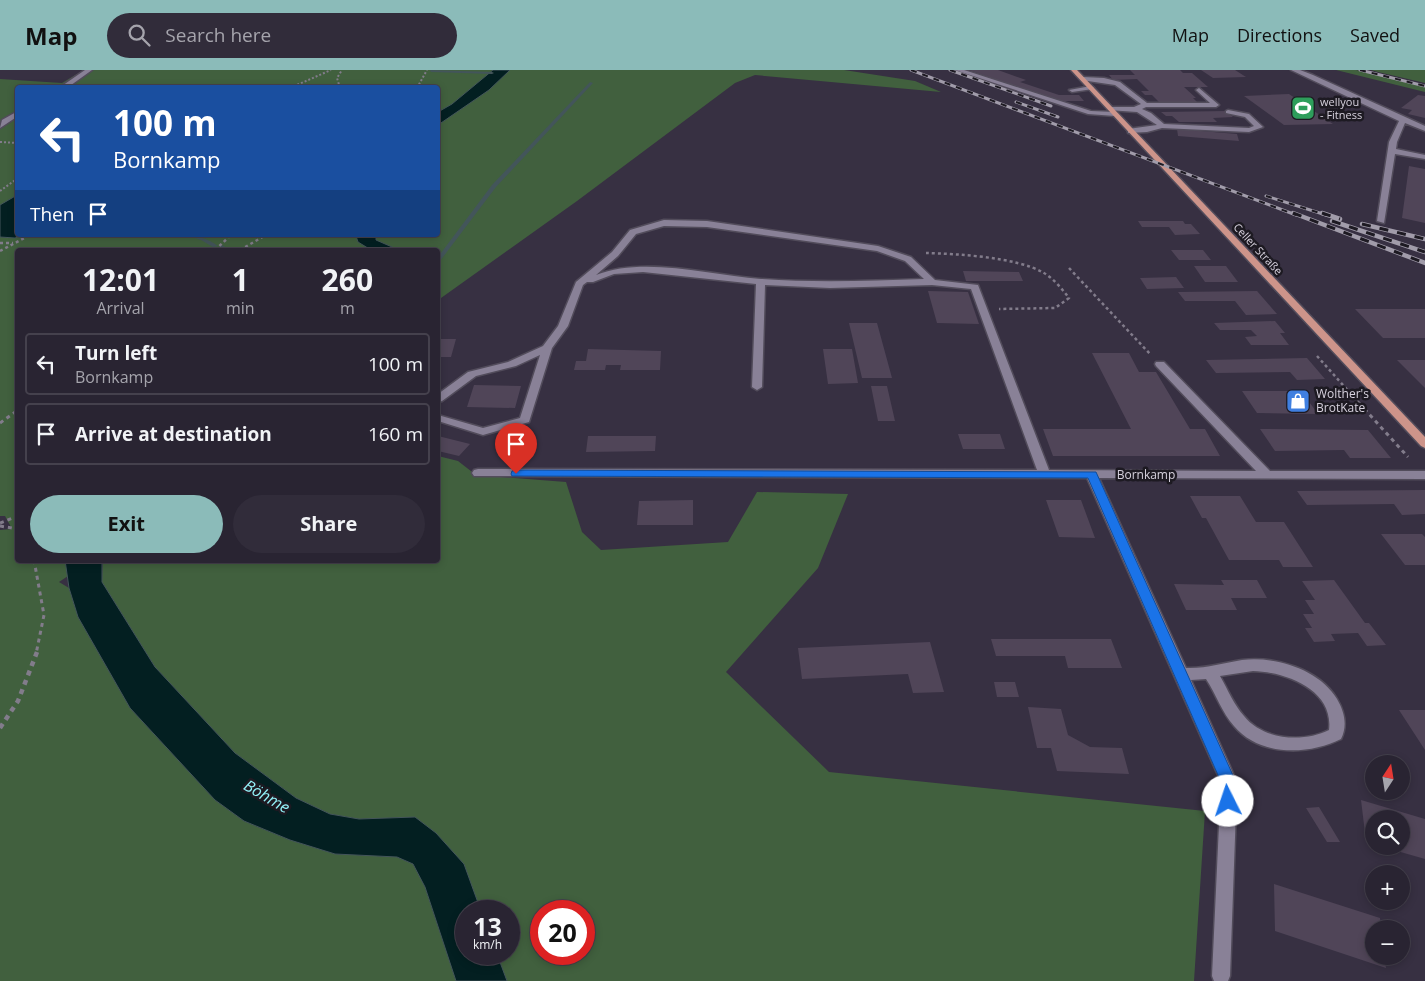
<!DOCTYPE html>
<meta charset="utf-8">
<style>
:root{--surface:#292432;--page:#312c3a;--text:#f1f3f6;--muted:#a5a4ac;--line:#45414d;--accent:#8bbbb9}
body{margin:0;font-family:"Open Sans",sans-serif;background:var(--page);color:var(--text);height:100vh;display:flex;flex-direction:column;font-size:19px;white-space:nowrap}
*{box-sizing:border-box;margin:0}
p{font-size:16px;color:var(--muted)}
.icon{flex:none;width:28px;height:28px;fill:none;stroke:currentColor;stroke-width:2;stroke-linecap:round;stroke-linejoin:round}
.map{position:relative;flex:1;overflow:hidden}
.drawer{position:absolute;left:15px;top:178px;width:425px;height:315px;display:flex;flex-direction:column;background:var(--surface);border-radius:5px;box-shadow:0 2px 8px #0003,0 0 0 1px var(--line)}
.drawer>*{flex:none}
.banner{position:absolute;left:15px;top:15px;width:425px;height:152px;border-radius:5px;box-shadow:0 2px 8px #0003,0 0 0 1px var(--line);background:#1a4fa0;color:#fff;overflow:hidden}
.needle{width:32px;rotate:12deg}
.controls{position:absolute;left:1365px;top:685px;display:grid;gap:10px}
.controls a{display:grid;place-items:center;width:45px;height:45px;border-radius:50%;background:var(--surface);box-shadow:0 2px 8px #0003,0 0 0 1px var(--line);font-size:25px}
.speed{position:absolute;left:455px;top:830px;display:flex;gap:10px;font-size:25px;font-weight:700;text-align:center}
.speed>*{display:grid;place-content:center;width:65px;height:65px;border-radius:50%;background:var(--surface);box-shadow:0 2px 8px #0003,0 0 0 1px var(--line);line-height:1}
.speed small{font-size:12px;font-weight:400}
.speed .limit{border:8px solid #d22;background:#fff;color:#111}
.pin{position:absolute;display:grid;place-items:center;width:42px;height:42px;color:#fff;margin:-51px -21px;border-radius:50% 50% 50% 0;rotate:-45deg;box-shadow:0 0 5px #0007}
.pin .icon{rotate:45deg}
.me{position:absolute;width:55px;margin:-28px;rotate:356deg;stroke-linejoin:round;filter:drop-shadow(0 0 4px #0008)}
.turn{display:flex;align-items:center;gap:18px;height:105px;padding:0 15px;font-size:22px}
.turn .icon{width:65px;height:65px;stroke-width:2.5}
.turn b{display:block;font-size:35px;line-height:42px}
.then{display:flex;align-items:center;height:48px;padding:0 15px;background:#0003;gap:10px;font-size:19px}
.eta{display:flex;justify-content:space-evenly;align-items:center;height:85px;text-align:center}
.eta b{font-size:30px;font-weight:700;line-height:35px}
.cta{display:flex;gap:10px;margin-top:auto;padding:10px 15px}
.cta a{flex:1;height:58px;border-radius:30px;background:var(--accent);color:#111;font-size:20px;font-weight:700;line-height:58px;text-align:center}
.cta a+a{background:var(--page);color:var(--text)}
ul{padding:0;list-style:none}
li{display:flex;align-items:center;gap:15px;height:62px;margin:0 10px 8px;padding:0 5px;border:2px solid var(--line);border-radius:5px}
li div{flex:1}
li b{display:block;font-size:19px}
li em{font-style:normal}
header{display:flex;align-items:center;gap:30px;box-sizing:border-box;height:70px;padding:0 25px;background:var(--accent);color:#111}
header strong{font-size:24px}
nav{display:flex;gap:28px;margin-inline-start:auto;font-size:18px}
.search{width:350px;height:45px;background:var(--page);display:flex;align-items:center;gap:12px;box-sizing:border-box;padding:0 18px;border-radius:28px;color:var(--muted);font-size:19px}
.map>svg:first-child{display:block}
.green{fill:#41603e;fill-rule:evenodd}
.water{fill:#031f21;stroke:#43555a}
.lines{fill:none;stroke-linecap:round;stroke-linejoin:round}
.stream{fill:#43555a;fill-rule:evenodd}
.building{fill:#504558}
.minor-casing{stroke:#524c5b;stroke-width:3}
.major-casing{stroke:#524c5b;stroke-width:3}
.path-far3{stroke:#827c8b;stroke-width:2;stroke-dasharray:2 2;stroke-linecap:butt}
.path-far2{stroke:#827c8b;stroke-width:2.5;stroke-dasharray:3 3;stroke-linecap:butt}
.path-far1{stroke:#827c8b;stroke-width:3;stroke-dasharray:4 4;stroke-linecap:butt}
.path{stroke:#827c8b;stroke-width:4.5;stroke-dasharray:5 5;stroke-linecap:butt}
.minor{fill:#898197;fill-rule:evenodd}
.major{fill:#cd948a;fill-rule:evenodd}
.rail-far1-casing{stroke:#a19caa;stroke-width:3}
.rail-casing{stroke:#a19caa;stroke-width:4.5}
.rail-far1{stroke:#1d1a22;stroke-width:2;stroke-dasharray:6;stroke-linecap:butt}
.rail{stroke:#1d1a22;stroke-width:3;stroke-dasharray:9;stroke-linecap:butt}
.route{fill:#1a73e8;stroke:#114b97}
.labels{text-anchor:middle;stroke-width:5;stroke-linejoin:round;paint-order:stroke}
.far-poi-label{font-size:11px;fill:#d7d2de;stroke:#1d1a22;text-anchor:start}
.far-street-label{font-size:11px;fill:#d7d2de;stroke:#1d1a22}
.poi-label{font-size:12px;fill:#d7d2de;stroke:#1d1a22;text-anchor:start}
.street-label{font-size:12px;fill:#d7d2de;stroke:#1d1a22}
.near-water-label{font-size:16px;font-style:italic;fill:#93f2f9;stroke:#1d1a22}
</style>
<header>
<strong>Map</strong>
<div class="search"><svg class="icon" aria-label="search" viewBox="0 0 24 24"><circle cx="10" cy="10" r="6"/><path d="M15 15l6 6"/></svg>Search here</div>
<nav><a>Map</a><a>Directions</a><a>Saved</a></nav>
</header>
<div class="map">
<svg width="1425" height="911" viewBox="0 0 1425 911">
<rect width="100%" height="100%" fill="#373042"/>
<path class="green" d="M93 0H844L915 11 941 22 755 5 735 13 577 131 441 228 438 235V180H18V490H92L59 512 69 518 78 547 130 638 215 730 244 751 290 770 335 784 397 787 413 794 425 817 456 911H0V460L12 459 5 446H0V9L62 13 77 4H87ZM18 18H438V165H18Z
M1336 0H1356L1425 17V22Z
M1371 0H1425V13L1378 2Z
M438 386 458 391 476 405 566 412 582 462 601 480 728 472 757 422 848 424 818 498 726 602 829 702 1205 741 1194 911H507L497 884H509V841H481L475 825 415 747 359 749 330 744 296 728 235 683 155 597 102 512 103 490H438ZM541 841H584V884H541Z"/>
<path class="water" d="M493 0H510L489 20 438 55V42L452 34Z
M17 125 18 165H23L15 168 0 167V135Z
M376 165V170L399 180H371L358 172 356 166Z
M65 490H102V512L155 597 235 683 296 728 330 744 359 749 415 747 436 763 464 794 481 841H466V884H497L507 911H456L425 817 413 794 397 787 335 784 290 770 244 751 215 730 130 638 78 547 69 518Z"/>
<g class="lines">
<path class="stream" d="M430 0 492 2 494 3 492 4 431 2Z
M590 12 593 13 496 117 440 191H438V187L492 115Z
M186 165C198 165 208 169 218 176L213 177 201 170Z
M222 175 230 180H223L219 177Z"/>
</g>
<path class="building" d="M969 0H998L1026 10 1020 12 1059 25H1079L1084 31H1057Z
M1130 0H1180L1183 3H1192L1208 17H1184L1196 28H1193L1197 32H1159L1152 25H1145L1141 21H1149L1137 9 1113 10 1109 5H1135Z
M1201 0H1235L1246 7 1213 8Z
M1289 24 1333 54 1284 55 1244 26Z
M1418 25 1425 26V48L1408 44 1412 40 1401 38Z
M1226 41 1233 47 1213 48 1217 52H1179L1172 46H1166L1161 42Z
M1177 59 1237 64 1239 71 1178 66Z
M1409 96 1425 99V153L1402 148Z
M1138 151H1183L1185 154H1191L1200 164 1175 165 1169 157H1142Z
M1171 180H1203L1211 190H1179Z
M1194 196H1226L1238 212H1205Z
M963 201 1019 202 1023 211H966Z
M1176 207 1184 218 1147 219 1140 208Z
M928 221 968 222 979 254 937 253Z
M1257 221 1277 244 1246 245 1235 231H1185L1178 222Z
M1355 239H1425V268H1383Z
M1275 251 1285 263H1280L1289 275H1251L1245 267 1257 266 1251 260H1220L1214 253Z
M849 253H877L892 308H862Z
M441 269H456L451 287H438Z
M588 279 661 281 660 300H620L621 295H606L605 300H574L576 291H586Z
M823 279H852L858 313 828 314Z
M1092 283H1129L1139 302H1156L1190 359H1205L1220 386H1053L1043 359H1131Z
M1307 288 1325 309 1297 310 1290 302 1216 303 1206 290Z
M1397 290H1425V318Z
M474 315 521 316 515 338 467 337Z
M871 316H887L895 351H878Z
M1242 321H1301L1318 344 1257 343Z
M1260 359 1368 360 1391 388H1350L1344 380 1275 381Z
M958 364H1000L1005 379H963Z
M438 366 470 374 459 386 438 381Z
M588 366H656L655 381 586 382Z
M1425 420V444L1402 445 1394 434 1307 435 1297 421Z
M1190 426H1240L1256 452H1284L1313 497H1283L1279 490H1229L1206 448H1202Z
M693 430V455H637L639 431Z
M1046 430H1081L1095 468 1059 467Z
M1381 464H1422L1425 467V495H1405Z
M1221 510H1257L1267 528H1231L1237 540H1186L1174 514 1224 515Z
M1334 510 1365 553H1369L1386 575 1367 576 1358 563 1331 564 1335 571 1314 572 1305 558H1312L1303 544H1314L1305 530H1315L1302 511Z
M991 569H1111L1122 598H1068L1065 586H996Z
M930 572 944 622 913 623 908 604 802 609 798 578Z
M994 612H1015L1019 627H997Z
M1028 637 1061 639 1068 665 1090 677 1122 678 1129 704 1057 701 1051 678H1037Z
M1399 640H1425V680Z
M1361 730 1425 749V789L1383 777 1401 776V749H1374V774L1366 771Z
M1319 737 1340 772H1327L1306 738Z
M1274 814 1380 848 1381 859H1374V886H1384L1386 898 1275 861Z"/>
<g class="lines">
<g class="minor-casing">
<path id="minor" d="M85 0H92L67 18H59Z
M955 0H964L1091 41 1115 42 1118 44 1115 46 1088 44Z
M1291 0H1300L1313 5 1425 56V61L1405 53 1397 72 1396 79 1425 85V89L1395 84 1384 153 1377 151 1389 72 1399 51Z
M1083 7 1104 8 1120 12 1147 33H1210L1197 21 1196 20 1199 18 1219 35 1216 37H1146L1142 39 1151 43 1164 54 1249 58 1254 56 1245 47 1226 43V41L1228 40 1249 44 1263 57 1249 62 1162 58 1147 62 1128 63V59L1157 55 1137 42 1108 40V38L1110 37H1134L1141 34 1115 15 1081 10V8Z
M1091 16 1094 18 1093 19 1072 22 1069 20Z
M18 41V46L0 58 2 50Z
M664 150 707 151 878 176 911 187 935 210 978 215 1049 400 1256 401 1156 296 1155 294 1156 292H1164L1270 401H1425V409L1099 408 1186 598C1205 599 1223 593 1242 590 1275 586 1319 599 1337 629 1344 641 1348 655 1341 669 1309 685 1260 687 1234 656 1222 643 1216 624 1206 609L1191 610 1237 712 1230 906 1228 911H1214L1212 906 1221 712 1087 408 474 406 472 403 474 400 478 399 1037 400 971 219 932 215 830 218 765 215 762 317 757 320 752 317 756 214 643 202 614 204 593 212H587L583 215 568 256 552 278 529 352 483 365 438 351V345L483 358 520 348 540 285 516 296 476 306 442 331 438 332V324L468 302 508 292 543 276 558 256 576 212 612 182 630 160ZM664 156 707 157 877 181 905 191 924 209C870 211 815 213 761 209 711 205 643 186 596 205L618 186 636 164ZM1253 601C1286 602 1334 620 1329 660 1303 673 1263 670 1244 646 1234 635 1228 620 1220 606Z"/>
</g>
<g class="major-casing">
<path id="major" d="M1071 0H1077L1425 367V378L1421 376Z"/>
</g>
<path class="path-far3" d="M290 18 331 0
M340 18 337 8 342 0
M417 18 427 0
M0 72 18 73
M0 121 18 108"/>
<path class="path-far2" d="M0 173H13
M215 180 231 165
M240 180 266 165
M0 181 30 165
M926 183C958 184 1017 187 1044 203 1054 209 1062 219 1069 228L1055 238 999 239
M1069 198 1151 285
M1317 286 1360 334"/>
<path class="path-far1" d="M1359 333 1408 387
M0 353 18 340
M0 453 18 446
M0 456 18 459
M34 490 44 545 36 584"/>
<path class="path" d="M0 658 18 631 37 582"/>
<use href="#minor" class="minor"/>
<use href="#major" class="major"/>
<g class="rail-far1-casing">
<path id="rail-far1" d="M911 0 1296 145
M950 0 1051 36
M1360 0 1425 16
M1016 32 1058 47
M1266 126 1326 145"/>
</g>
<g class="rail-casing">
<path id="rail" d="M1293 143 1425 193
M1322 143 1340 149
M1332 151 1425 182
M1362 154 1425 169"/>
</g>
<use href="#rail-far1" class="rail-far1"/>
<use href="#rail" class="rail"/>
</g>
<path class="route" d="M516 400 1096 402 1236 712 1235 731 1233 736 1228 738 1223 736 1221 731V712L1088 408 512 406 511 404 512 401Z"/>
<defs>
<g id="stadium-square" transform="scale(1.25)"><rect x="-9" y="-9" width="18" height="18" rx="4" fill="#2e9e5b" stroke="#1d1a22"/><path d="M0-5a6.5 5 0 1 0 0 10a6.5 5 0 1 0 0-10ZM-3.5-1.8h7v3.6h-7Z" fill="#fff"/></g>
<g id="shop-square" transform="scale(1.25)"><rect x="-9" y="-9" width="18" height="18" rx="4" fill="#3f7fe0" stroke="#1d1a22"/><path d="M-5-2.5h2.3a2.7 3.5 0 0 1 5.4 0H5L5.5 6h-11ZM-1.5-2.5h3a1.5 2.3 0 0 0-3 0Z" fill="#fff"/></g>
</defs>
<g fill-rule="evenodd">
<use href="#stadium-square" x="1303" y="38"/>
<use href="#shop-square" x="1298" y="331"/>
</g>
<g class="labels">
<g class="far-poi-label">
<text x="1320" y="36">wellyou<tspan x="1320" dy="13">- Fitness</tspan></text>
</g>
<g class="far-street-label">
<text transform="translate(1258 179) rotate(47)" y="4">Celler Straße</text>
</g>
<g class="poi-label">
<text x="1316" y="328">Wolther's<tspan x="1316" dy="14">BrotKate</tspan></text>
</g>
<g class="street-label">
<text x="1146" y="409">Bornkamp</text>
</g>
<g class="near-water-label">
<text transform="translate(267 726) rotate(30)" y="6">Böhme</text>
</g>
</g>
</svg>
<div class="controls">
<a><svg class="needle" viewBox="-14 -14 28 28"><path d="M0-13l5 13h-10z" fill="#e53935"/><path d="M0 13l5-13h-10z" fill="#a5a4ac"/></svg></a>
<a><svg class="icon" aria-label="search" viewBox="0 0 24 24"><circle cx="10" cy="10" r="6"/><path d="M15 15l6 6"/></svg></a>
<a>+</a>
<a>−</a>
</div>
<div class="speed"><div>13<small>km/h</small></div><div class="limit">20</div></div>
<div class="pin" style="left:516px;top:404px;background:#d93025"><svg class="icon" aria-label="arrive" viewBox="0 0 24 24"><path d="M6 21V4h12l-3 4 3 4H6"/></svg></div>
<svg class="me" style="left:1228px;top:731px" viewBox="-20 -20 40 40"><circle r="19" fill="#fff"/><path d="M0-13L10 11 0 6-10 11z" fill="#1a73e8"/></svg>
<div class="banner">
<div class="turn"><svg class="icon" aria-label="left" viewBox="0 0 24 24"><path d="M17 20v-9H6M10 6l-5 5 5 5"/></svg><div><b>100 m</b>Bornkamp</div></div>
<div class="then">Then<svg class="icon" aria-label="arrive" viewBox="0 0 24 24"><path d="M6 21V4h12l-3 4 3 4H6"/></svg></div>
</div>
<section class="drawer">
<div class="eta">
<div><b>12:01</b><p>Arrival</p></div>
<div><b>1</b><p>min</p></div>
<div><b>260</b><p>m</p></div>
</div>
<ul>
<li><svg class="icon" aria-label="left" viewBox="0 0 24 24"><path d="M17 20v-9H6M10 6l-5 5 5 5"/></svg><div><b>Turn left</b><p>Bornkamp</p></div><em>100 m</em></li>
<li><svg class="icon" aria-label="arrive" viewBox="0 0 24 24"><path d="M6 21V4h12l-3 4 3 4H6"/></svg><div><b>Arrive at destination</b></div><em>160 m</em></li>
</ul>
<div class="cta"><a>Exit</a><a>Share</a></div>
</section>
</div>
